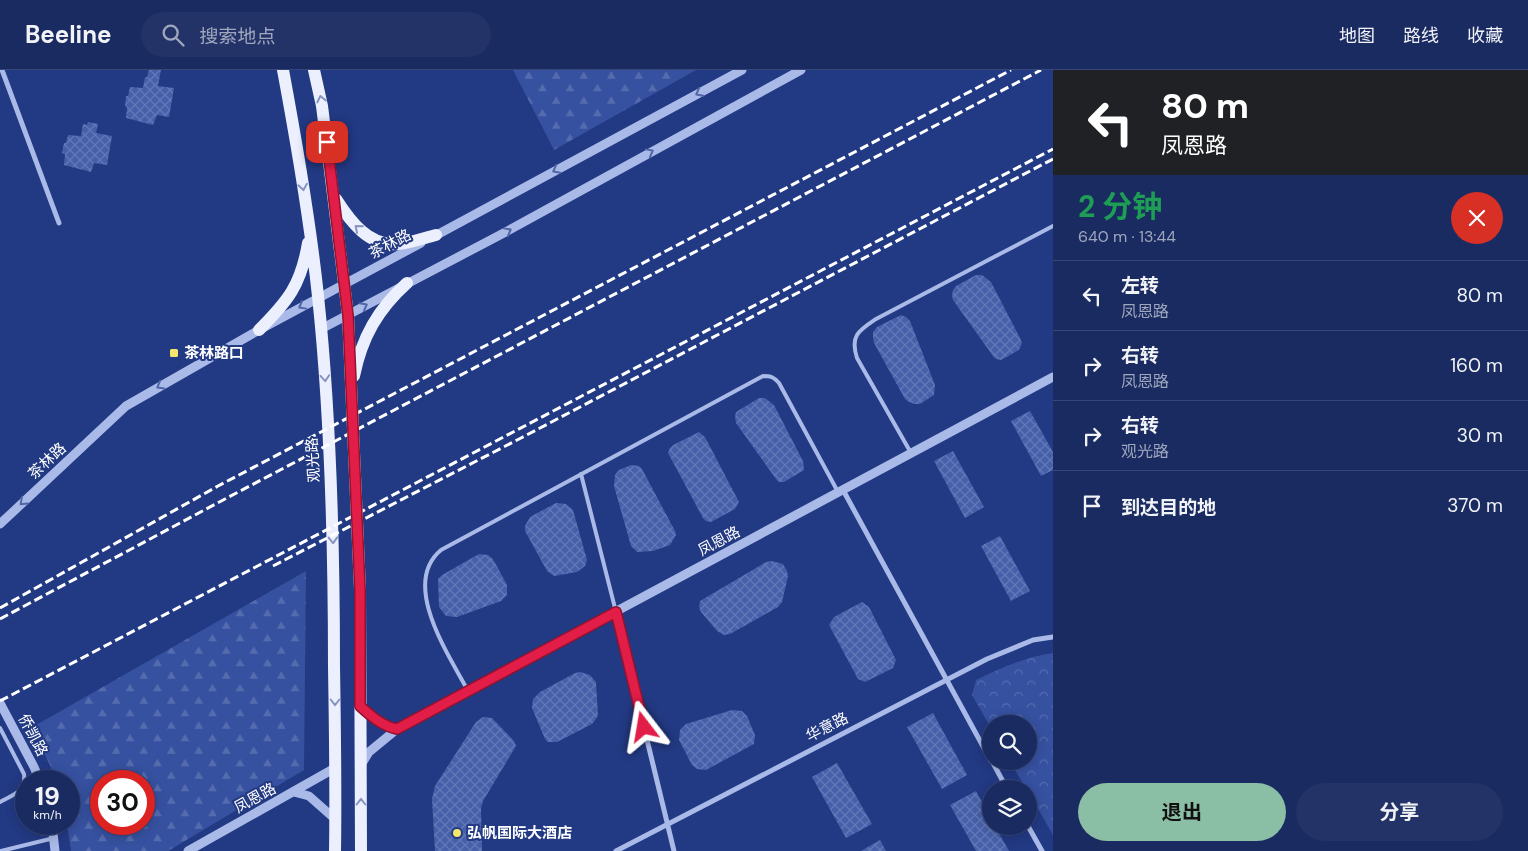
<!DOCTYPE html>
<html lang="zh">
<meta charset="utf-8">
<style>
:root{--surface:#1a2b62;--page:#233368;--text:#f1f3f6;--muted:#9fa7be;--line:#384777;--accent:#8abfa5}
body{margin:0;font-family:"DM Sans","Noto Sans SC",sans-serif;background:var(--page);color:var(--text);height:100vh;display:flex;flex-direction:column;font-size:19px;white-space:nowrap}
*{box-sizing:border-box;margin:0}
p{font-size:16px;color:var(--muted)}
.icon{flex:none;width:28px;height:28px;fill:none;stroke:currentColor;stroke-width:2;stroke-linecap:round;stroke-linejoin:round}
.map{position:relative;flex:1;overflow:hidden}
.details{display:flex;flex-direction:column;background:var(--surface);width:475px}
.details>*{flex:none}
.hud{background:#202124;color:#fff;overflow:hidden}
.tools{position:absolute;left:982px;top:645px;display:grid;gap:10px}
.tools a{display:grid;place-items:center;width:55px;height:55px;border-radius:50%;background:var(--surface);box-shadow:0 2px 12px #0003,0 0 0 1px var(--line);font-size:25px}
.speed{position:absolute;left:15px;top:700px;display:flex;gap:10px;font-size:25px;font-weight:700;text-align:center}
.speed>*{display:grid;place-content:center;width:65px;height:65px;border-radius:50%;background:var(--surface);box-shadow:0 2px 12px #0003,0 0 0 1px var(--line);line-height:1}
.speed small{font-size:12px;font-weight:400}
.speed .limit{border:8px solid #d22;background:#fff;color:#111}
.pin{position:absolute;display:grid;place-items:center;width:42px;height:42px;color:#fff;margin:-21px;border-radius:10px;box-shadow:0 2px 8px #0006}
.me{position:absolute;width:55px;margin:-28px;rotate:346deg;stroke-linejoin:round;filter:drop-shadow(0 0 4px #0008)}
.turn{display:flex;align-items:center;gap:18px;height:105px;padding:0 25px;font-size:22px}
.turn .icon{width:65px;height:65px;stroke-width:2.5}
.turn b{display:block;font-size:35px;line-height:42px}
.round{display:grid;place-items:center;flex:none;width:52px;height:52px;border-radius:26px;background:var(--page)}
.overview{display:flex;align-items:center;justify-content:space-between;height:85px;padding:0 25px}
h1{font-size:30px;font-weight:700;line-height:38px;color:#1e9e55}
.action{display:flex;gap:10px;margin-top:auto;padding:10px 25px}
.action a{flex:1;height:58px;border-radius:30px;background:var(--accent);color:#111;font-size:20px;font-weight:700;line-height:58px;text-align:center}
.action a+a{background:var(--page);color:var(--text)}
ul{padding:0;list-style:none}
li{display:flex;align-items:center;gap:15px;height:70px;padding:0 25px;border-top:1px solid var(--line)}
li div{flex:1}
li b{display:block;font-size:19px}
li em{font-style:normal}
header{display:flex;align-items:center;gap:30px;box-sizing:border-box;height:70px;padding:0 25px;background:var(--surface);border-bottom:1px solid var(--line)}
header strong{font-size:24px}
nav{display:flex;gap:28px;margin-inline-start:auto;font-size:18px}
.search{width:350px;height:45px;background:var(--page);display:flex;align-items:center;gap:12px;box-sizing:border-box;padding:0 18px;border-radius:28px;color:var(--muted);font-size:19px}
main{display:flex;flex:1;min-height:0}
.map>svg:first-child{display:block}
.forest{fill:url(#forest-firs);fill-rule:evenodd}
.park{fill:url(#park-crowns)}
.building{fill:url(#building-cross-hatch)}
.lines{fill:none;stroke-linecap:round;stroke-linejoin:round}
.service{stroke:#a9bae8;stroke-width:4}
.minor{stroke:#a9bae8;stroke-width:5}
.tertiary{stroke:#a9bae8;stroke-width:9}
.primary{stroke:#eceffe;stroke-width:12}
.rail{stroke:#fff;stroke-width:3;stroke-dasharray:9 4;stroke-linecap:butt}
.oneway{stroke:#5166a6}
.oneway2{stroke:#8794c0}
.route-casing{stroke:#92132f;stroke-width:12}
.route{stroke:#e11d48;stroke-width:9}
.poi-dot{fill:#f4e76b;stroke:#223983;stroke-width:2}
.labels{text-anchor:middle;stroke-width:4;stroke-linejoin:round;paint-order:stroke}
.street-label{font-size:15px;fill:#fff;stroke:#223983}
.poi-label{font-size:15px;font-weight:bold;fill:#fff;stroke:#223983;text-anchor:start}
</style>
<header>
<strong>Beeline</strong>
<div class="search"><svg class="icon" aria-label="search" viewBox="0 0 24 24"><circle cx="10" cy="10" r="6"/><path d="M15 15l6 6"/></svg>搜索地点</div>
<nav><a>地图</a><a>路线</a><a>收藏</a></nav>
</header>
<main>
<div class="map">
<svg width="1053" height="781" viewBox="0 0 1053 781">
<defs>
<pattern id="forest-firs" width="22" height="20" patternUnits="userSpaceOnUse" patternTransform="scale(1.25)"><rect width="22" height="20" fill="#3651a0"/><path d="M5 1l3.5 6h-7zM16 11l3.5 6h-7z" fill="#546bae"/></pattern>
<pattern id="park-crowns" width="20" height="18" patternUnits="userSpaceOnUse" patternTransform="scale(1.25)"><rect width="20" height="18" fill="#3651a0"/><path d="M2 6a3 3 0 1 1 6 0M12 15a3 3 0 1 1 6 0" fill="none" stroke="#546bae"/></pattern>
<pattern id="building-cross-hatch" width="8" height="8" patternUnits="userSpaceOnUse" patternTransform="scale(1.25)"><rect width="8" height="8" fill="#4660aa"/><path d="M0 0l8 8M0 8l8-8" fill="none" stroke="#6278b7"/></pattern>
</defs>
<rect width="100%" height="100%" fill="#223983"/>
<path class="forest" d="M513 0H696L554 80Z
M306 501 304 700 168 781H71L67 754H69V711H55L50 695 31 658ZM101 711H144V754H101Z"/>
<path class="park" d="M1053 583V765L1029 723V719H1026L1010 691H1029V654H991V658L972 625 976 610C1001 598 1025 587 1053 583Z"/>
<path class="building" d="M149 0H161L158 16 174 18 169 47 157 45 153 55 126 48 127 37 125 36 126 26H128L130 17 143 18 145 7H147Z
M88 52 98 54 96 63 112 66 107 95 94 93 91 102 64 95 65 84 62 83 64 73H66L68 65 81 66 83 54 87 55Z
M976 205H982L991 212 1020 268 1022 273 1019 280 1001 290 996 289 993 286 953 230 952 225 953 220 956 216Z
M901 245 906 247 910 251 935 315 934 325 920 334H915L909 332 905 329 874 273 873 267V262L877 257Z
M759 328H765L774 335 803 391 804 400 784 412H779L776 409 736 353 735 347 736 342Z
M1030 341 1053 382V400L1041 406 1011 351Z
M699 362 705 367 739 432 735 439 711 452 706 451 703 448 668 383 670 378 673 375Z
M953 381 984 437 965 448 934 391Z
M631 395 639 396 642 399 675 461 676 465 670 475 653 481 637 482 631 476 614 416 615 405 619 400Z
M556 433 566 434 573 440 587 490 585 496 577 502 554 506 547 501 525 461V456L530 447Z
M1000 466 1030 521 1011 531 981 476Z
M479 484 488 485 493 489 507 515V525L501 531 457 547 446 546 439 537 438 509 442 505Z
M772 491 783 494 787 501 788 506 782 532 778 537 730 564 724 565 717 561 701 542 699 537 700 531 766 492Z
M862 532 869 537 896 590 893 598 865 612 858 609 829 555 834 547Z
M580 602 590 605 596 612 598 645 596 649 592 654 557 672H548L545 669 532 638 533 629 540 622 575 603Z
M732 640 742 641 747 646 755 665 754 674 706 700 697 699 692 695 679 670 680 660 686 654Z
M933 643 967 705 942 719 907 657Z
M483 647 492 648 514 671 516 676 483 731 481 738 482 781H435L432 729 435 716 476 652Z
M837 693 872 754 846 768 812 707Z
M976 721 991 749V756H995L1009 781H976L950 735Z
M880 770 886 781H861Z"/>
<g class="lines">
<path class="service" d="M911 383 857 288C850 266 858 261 876 249L1053 156
M581 404 616 542
M468 621C449 585 400 514 441 480L763 306C771 306 774 307 779 313L838 422
M0 658 24 704C26 722 14 724 0 732
M1 781 54 768"/>
<path class="minor" d="M2 0 59 153
M843 420 991 691
M616 542 674 781
M992 691 1007 719
M1028 756 1042 781
M616 781 987 589 1033 570 1053 567"/>
<path class="tertiary" d="M433 167 742 0
M321 259 500 165 801 0
M0 454 126 336 259 260 421 173
M0 633 34 697 40 711
M360 636C371 646 382 656 397 659L369 682 361 695
M397 659 1053 307
M294 722 309 726 335 749
M52 754 55 781
M188 781 335 698"/>
<path class="primary" d="M283 0C297 75 310 150 318 226 331 349 334 472 334 596 335 658 336 719 335 781
M314 0 322 36 348 245 360 519 361 781
M336 129C350 151 369 177 398 174 411 173 424 168 436 165
M259 260C288 231 301 215 308 173
M354 306C362 267 378 239 407 213"/>
<path class="rail" d="M273 496 521 368 1053 89
M0 538 218 416 1011 0
M0 549 225 429 1041 0
M0 631 1053 79"/>
</g>
<defs><path id="oneway-chevron" d="M-2-3.5L2.5 0L-2 3.5" fill="none" stroke-width="1.6" stroke-linecap="round" stroke-linejoin="round" transform="scale(1.25)"/></defs>
<g class="oneway">
<use href="#oneway-chevron" transform="translate(699 23) rotate(152)"/>
<use href="#oneway-chevron" transform="translate(650 82) rotate(-29)"/>
<use href="#oneway-chevron" transform="translate(556 100) rotate(152)"/>
<use href="#oneway-chevron" transform="translate(508 161) rotate(-29)"/>
<use href="#oneway-chevron" transform="translate(302 236) rotate(151)"/>
<use href="#oneway-chevron" transform="translate(364 236) rotate(-28)"/>
<use href="#oneway-chevron" transform="translate(160 316) rotate(150)"/>
<use href="#oneway-chevron" transform="translate(23 432) rotate(137)"/>
</g>
<g class="oneway2">
<use href="#oneway-chevron" transform="translate(321 29) rotate(-102)"/>
<use href="#oneway-chevron" transform="translate(303 117) rotate(81)"/>
<use href="#oneway-chevron" transform="translate(358 158) rotate(-139)"/>
<use href="#oneway-chevron" transform="translate(325 308) rotate(86)"/>
<use href="#oneway-chevron" transform="translate(333 470) rotate(88)"/>
<use href="#oneway-chevron" transform="translate(335 632) rotate(90)"/>
<use href="#oneway-chevron" transform="translate(361 732) rotate(-90)"/>
</g>
<g class="lines">
<g class="route-casing">
<path id="route" d="M327 72 348 245 360 519V636C371 646 382 656 397 659L616 542 644 657"/>
</g>
<use href="#route" class="route"/>
</g>
<g class="poi-dot">
<rect x="169" y="278" width="10" height="10" rx="2.5"/>
<circle cx="457" cy="763" r="5"/>
</g>
<g class="labels">
<g class="street-label">
<text transform="translate(390 174) rotate(-28)" y="5">茶林路</text>
<text transform="translate(313 390) rotate(-93)" y="5">观光路</text>
<text transform="translate(47 391) rotate(-43)" y="5">茶林路</text>
<text transform="translate(719 471) rotate(-28)" y="5">凤恩路</text>
<text transform="translate(827 657) rotate(-27)" y="5">华意路</text>
<text transform="translate(33 665) rotate(62)" y="5">侨凯路</text>
<text transform="translate(255 728) rotate(-29)" y="5">凤恩路</text>
</g>
<g class="poi-label">
<text x="184" y="288">茶林路口</text>
<text x="467" y="768">弘帆国际大酒店</text>
</g>
</g>
</svg>
<div class="tools">
<a><svg class="icon" aria-label="search" viewBox="0 0 24 24"><circle cx="10" cy="10" r="6"/><path d="M15 15l6 6"/></svg></a>
<a><svg class="icon" aria-label="layers" viewBox="0 0 24 24"><path d="M12 4l9 5-9 5-9-5zM3 14l9 5 9-5"/></svg></a>
</div>
<div class="speed"><div>19<small>km/h</small></div><div class="limit">30</div></div>
<div class="pin" style="left:327px;top:72px;background:#d93025"><svg class="icon" aria-label="arrive" viewBox="0 0 24 24"><path d="M6 21V4h12l-3 4 3 4H6"/></svg></div>
<svg class="me" style="left:644px;top:657px" viewBox="-20 -20 40 40"><path d="M0-17L14 15 0 8-14 15z" fill="#e11d48" stroke="#fff" stroke-width="4"/></svg>
</div>
<section class="details">
<div class="hud">
<div class="turn"><svg class="icon" aria-label="left" viewBox="0 0 24 24"><path d="M17 20v-9H6M10 6l-5 5 5 5"/></svg><div><b>80 m</b>凤恩路</div></div>
</div>
<div class="overview"><div><h1>2 分钟</h1><p>640 m · 13:44</p></div><a class="round" style="background:#d93025;color:#fff"><svg class="icon" aria-label="close" viewBox="0 0 24 24"><path d="M6 6l12 12M18 6L6 18"/></svg></a></div>
<ul>
<li><svg class="icon" aria-label="left" viewBox="0 0 24 24"><path d="M17 20v-9H6M10 6l-5 5 5 5"/></svg><div><b>左转</b><p>凤恩路</p></div><em>80 m</em></li>
<li><svg class="icon" aria-label="right" viewBox="0 0 24 24"><path d="M7 20v-9h11M14 6l5 5-5 5"/></svg><div><b>右转</b><p>凤恩路</p></div><em>160 m</em></li>
<li><svg class="icon" aria-label="right" viewBox="0 0 24 24"><path d="M7 20v-9h11M14 6l5 5-5 5"/></svg><div><b>右转</b><p>观光路</p></div><em>30 m</em></li>
<li><svg class="icon" aria-label="arrive" viewBox="0 0 24 24"><path d="M6 21V4h12l-3 4 3 4H6"/></svg><div><b>到达目的地</b></div><em>370 m</em></li>
</ul>
<div class="action"><a>退出</a><a>分享</a></div>
</section>
</main>
